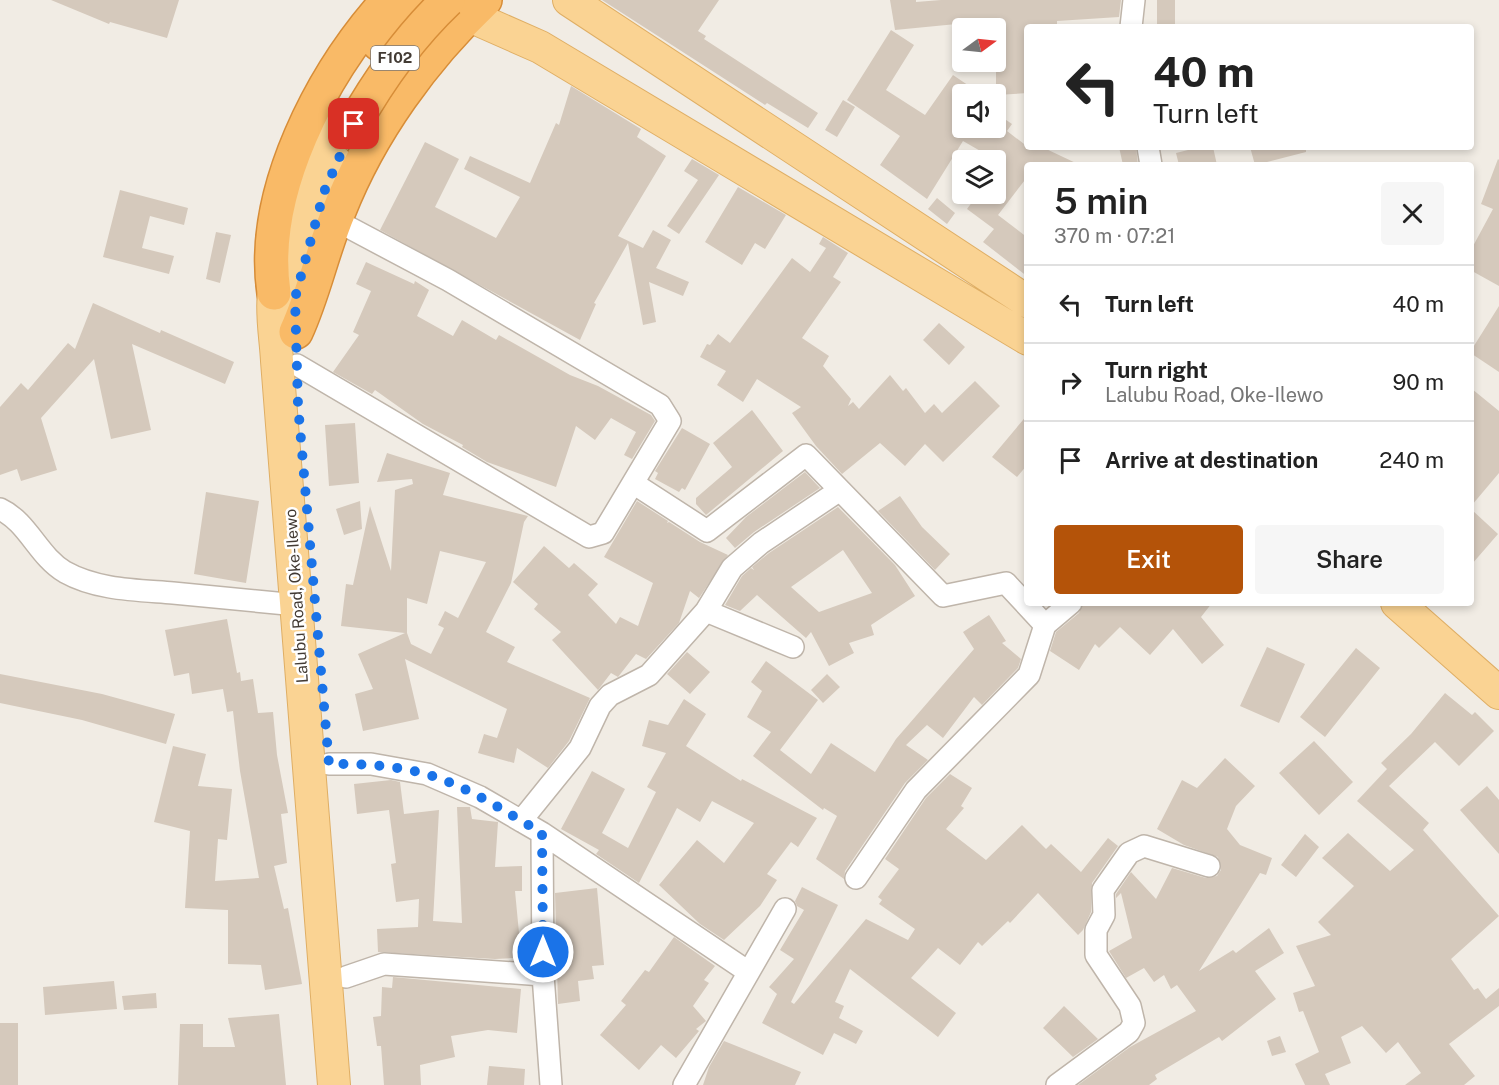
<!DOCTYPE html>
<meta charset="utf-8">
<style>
:root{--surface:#fff;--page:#f6f6f6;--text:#222;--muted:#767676;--line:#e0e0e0;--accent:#b45309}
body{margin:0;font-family:"Public Sans",sans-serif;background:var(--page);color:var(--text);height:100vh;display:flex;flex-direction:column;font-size:22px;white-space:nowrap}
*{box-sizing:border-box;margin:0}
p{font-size:20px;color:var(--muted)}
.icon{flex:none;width:33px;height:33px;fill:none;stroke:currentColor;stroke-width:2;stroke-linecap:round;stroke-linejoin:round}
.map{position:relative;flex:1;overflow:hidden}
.drawer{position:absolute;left:1024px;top:162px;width:450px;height:444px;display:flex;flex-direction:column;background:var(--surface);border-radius:6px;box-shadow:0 3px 9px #0003}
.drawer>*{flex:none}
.guide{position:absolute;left:1024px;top:24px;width:450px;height:126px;border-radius:6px;box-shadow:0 3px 9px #0003;background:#fff;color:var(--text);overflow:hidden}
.needle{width:39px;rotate:75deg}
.buttons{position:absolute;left:952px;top:18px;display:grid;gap:12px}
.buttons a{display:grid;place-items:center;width:54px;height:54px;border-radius:6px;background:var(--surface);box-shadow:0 3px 9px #0003;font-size:30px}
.pin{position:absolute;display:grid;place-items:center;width:51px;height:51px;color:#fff;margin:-26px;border-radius:12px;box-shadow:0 3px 9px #0006}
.me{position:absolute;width:66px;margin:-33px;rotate:0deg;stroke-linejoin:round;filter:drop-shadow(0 0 4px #0008)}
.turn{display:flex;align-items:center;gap:21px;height:126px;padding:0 30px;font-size:27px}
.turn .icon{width:78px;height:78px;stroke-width:2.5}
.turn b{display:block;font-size:42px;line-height:51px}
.round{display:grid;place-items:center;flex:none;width:63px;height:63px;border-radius:6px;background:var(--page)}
.headline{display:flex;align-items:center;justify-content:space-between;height:102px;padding:0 30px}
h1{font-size:36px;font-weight:600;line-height:45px}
.cta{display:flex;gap:12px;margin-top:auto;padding:12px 30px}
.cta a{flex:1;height:69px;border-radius:6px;background:var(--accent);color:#fff;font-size:24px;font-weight:600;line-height:69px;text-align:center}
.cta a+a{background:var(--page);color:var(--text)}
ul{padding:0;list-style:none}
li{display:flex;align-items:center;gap:18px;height:78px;padding:0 30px;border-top:2px solid var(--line)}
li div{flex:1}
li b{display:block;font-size:22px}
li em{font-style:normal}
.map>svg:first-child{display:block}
.building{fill:#d5c9bc;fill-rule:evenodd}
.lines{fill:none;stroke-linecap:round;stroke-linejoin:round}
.street-casing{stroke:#bfb5aa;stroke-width:24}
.primary-casing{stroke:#dfae64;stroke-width:34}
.highway-casing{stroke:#d78d38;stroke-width:36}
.street{stroke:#fff;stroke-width:21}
.primary{stroke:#fad393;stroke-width:32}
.highway{stroke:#f9ba67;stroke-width:33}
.highway-bridge-casing{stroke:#d78d38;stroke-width:36;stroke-linecap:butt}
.highway-bridge{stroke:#f9ba67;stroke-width:33}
.route{stroke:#1a73e8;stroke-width:10;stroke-dasharray:0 18}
.labels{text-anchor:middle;stroke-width:5;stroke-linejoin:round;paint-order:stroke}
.shield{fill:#fff;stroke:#7b7671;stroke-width:1.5}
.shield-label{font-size:15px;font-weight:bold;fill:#433b34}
.street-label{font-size:16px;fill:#433b34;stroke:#fff}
</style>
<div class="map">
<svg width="1499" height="1085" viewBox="0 0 1499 1085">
<rect width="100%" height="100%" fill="#f1ece4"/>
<path class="building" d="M51 0H179L167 38 110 22 109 24Z
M602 0H719L698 31 706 36 704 39 818 113 808 128 767 103 765 105Z
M890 0H916V2L941 0H1121L1119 17 1057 21V27H1028V93L996 95V28H977V22L895 30Z
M1157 0H1175V27H1157Z
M891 30 914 45 886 90 925 115 953 75 981 94H963V128H996V113L1012 124 1007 131 1028 147H1042L1080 165H1028V176L998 215 1028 238V277L983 242 994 229 967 209 978 194H996V160L963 141 927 199 880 165 900 136 847 100Z
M571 86 641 129 637 137 666 156 618 236 643 248 653 230 671 240 656 268 689 282 683 296 649 282 656 322 643 325 628 243 594 303 596 304 580 340 380 230 425 142 459 159 435 207 496 238 520 197 464 169 470 156 530 183 556 123 559 125Z
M843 100 855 107 837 137 825 130Z
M1119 147H1136L1138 165H1123Z
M1200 147H1213L1217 165H1179L1176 153Z
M1250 147H1306V152L1255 165Z
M692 159 719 175 679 234 667 226 698 180 684 171Z
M1498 159 1499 160V286L1472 271V248L1493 209 1481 204Z
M738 187 786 215 765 249 755 243 742 265 705 242Z
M120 190 188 208 184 225 150 216 142 248 174 256 169 274 103 257Z
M937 198 955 213 947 224 928 209Z
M216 232 231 235 220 283 206 279Z
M823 237 848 253 833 277 841 282 802 338 829 356 823 366 851 399 848 406 853 402 859 409 890 375 903 391 906 388 925 413 934 404 942 413 975 381 1000 406 943 462 925 444 905 466 880 443 842 474 816 446 792 413 801 407 757 379 743 402 717 385 726 371 700 357 707 344 710 345 718 334 730 343 792 258 810 272 826 248 819 244Z
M366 262 414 284 415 281 429 290 417 316 453 336 462 320 496 340 499 335 570 375 598 386 651 415 655 421 632 459 624 455 636 432 611 418 595 440 576 426 556 487 487 462 462 447 463 445 423 424 375 390 372 394 333 372 359 335 353 332 371 291 356 284Z
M93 303 160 333 161 330 234 362 225 384 132 344 151 430 111 439 94 359 41 418 57 470 21 481 17 469 0 475V407L21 383 28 390 68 343 75 349Z
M1499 306V372L1472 354V349Z
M939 323 965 347 949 365 923 340Z
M1472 389 1499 411V473L1472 505Z
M752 410 783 451 706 515 696 504V498L732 467 713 443Z
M1028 414V464L1017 477 992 457Z
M355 423 359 483 329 486 325 425Z
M682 428 710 444 685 490 682 488 679 492 655 479 658 473 655 471Z
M387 453 450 473 443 495 528 516 524 522 511 583 486 632 515 647 507 662 590 698 569 741 548 768 517 748 514 763 478 753 484 734 497 738 507 709 405 659 419 719 363 731 355 694 373 689 358 654 405 633 341 626 346 584 353 585 370 506 391 571 395 490 413 484 412 479 377 482ZM440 551 486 562 458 618 445 611 438 625 444 628 431 654 411 644 407 633V598L427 604Z
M805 472 820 488 754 532 735 548 726 538 746 517Z
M206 492 259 501 246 583 194 574Z
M900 496 922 527 950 554 935 570 878 511Z
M360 501 362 529 344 535 336 509Z
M637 501 668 521 667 523 669 522 700 542 728 555 699 598 690 591 679 623 646 659 636 654 618 677 611 673 598 690 552 640 561 632 534 609 538 604 513 582 544 546 569 568 574 563 598 584 588 595 616 624 620 617 638 626 653 583 604 557Z
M838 507 895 565 915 596 871 625 874 635 849 643 854 653 829 666 811 632 806 638 757 595 740 611 725 605 742 576 751 568 754 570 752 567 769 553ZM843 550 872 593 819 612 791 587Z
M1472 510 1498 534 1472 564Z
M1083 603H1212L1201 617 1224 645 1202 664 1173 629 1150 655 1120 627 1099 648 1095 644 1079 670 1050 651 1056 632 1079 613Z
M989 615 1006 641 1002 643 1021 659 1018 668 982 705 974 697 943 738 927 725 906 745 928 760 905 783 845 871 844 879 816 859 837 816 824 808 823 810 753 756 771 732 747 717 762 691 751 682 766 661 818 700 780 750 811 774 831 743 875 772 896 739 974 649 963 632Z
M227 619 237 673 240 672 241 681 253 679 258 713 273 712 277 755 288 813 281 814 287 863 274 866 284 909 288 908 302 984 265 990 261 965 228 964V910L185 908 190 831 154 822 173 746 206 754 198 786 232 789 227 840 218 839 215 881 259 878 240 771 233 711 227 712 223 689 192 694 189 673 174 676 165 630Z
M1267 647 1305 664 1279 723 1240 706Z
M1356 648 1380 668 1325 737 1300 717Z
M687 652 710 672 690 694 667 674Z
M0 674 102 694 175 714 166 744 82 720 0 703Z
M827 674 840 687 823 703 811 690Z
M1445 693 1472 715 1475 712 1494 731 1459 766 1435 742 1389 786 1429 823 1423 830 1499 916 1451 959 1474 990 1478 988 1486 999 1499 988V1006L1449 1044 1475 1076 1464 1085H1405L1421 1073 1398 1042 1386 1053 1362 1026 1341 1037 1351 1063 1325 1074 1330 1085H1305L1295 1064 1319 1052 1303 1011 1299 1012 1293 993 1315 986 1296 946 1331 935 1318 922 1354 886 1322 858 1348 833 1390 871 1414 850 1357 801 1387 769 1381 763 1411 734Z
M684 699 706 714 686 746 741 781 742 779 817 818 798 847 791 842 767 874 777 880 760 906 724 940 700 924 659 885 697 840 724 863 754 823 712 801 700 822 677 808 639 883 596 854 599 850 561 829 592 771 625 789 602 833 628 848 656 792 647 787 666 753 642 746 649 720 668 725Z
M1314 741 1353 782 1319 815 1279 773Z
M1225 758 1255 786 1236 806 1227 829 1240 845 1272 858 1266 875 1260 873 1199 971 1233 950 1236 953 1269 928 1284 953 1255 971 1276 999 1222 1041 1219 1037 1155 1075 1157 1079 1149 1085H1078L1130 1047 1196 1011 1177 985 1171 989 1164 975 1154 982 1144 968 1126 978 1109 951 1132 938 1121 893 1116 898V894L1131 872 1156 899 1172 868 1206 878 1217 876 1221 870 1218 857 1184 845 1157 829 1182 780 1197 788Z
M950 774 972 788 961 806 964 808 946 829 986 860 1022 825 1046 849 1051 844 1081 872 1108 838 1118 846 1092 883 1091 912 1083 930 1078 935 1038 893 1010 923 1008 921 982 946 978 942 960 965 938 948 911 978 956 1013 938 1037 850 969 835 1002 844 1006 839 1018 863 1031 856 1044 834 1033 823 1055 762 1023 777 994 769 987 794 959 780 950 804 910 797 906 795 901 802 887 838 905 791 1002 794 1004 866 919 908 940 915 929 879 904 882 900 878 897 899 869 885 859 926 798Z
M391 780 400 782 404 814 439 810 433 921 462 923 457 807H470L472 819 498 822 495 867 522 866V891H515L519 933H530V957L495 959 378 952 377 929 418 927 419 899 396 902 391 864 396 863 389 810 357 814 354 784Z
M1487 786 1499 800V854L1460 810Z
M1305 834 1319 847 1296 877 1281 865Z
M597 888 604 965 592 966 594 979 578 981 580 1001 558 1004 555 893Z
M674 937 715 966 704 980 709 983 693 1006 706 1021 696 1029 699 1031 676 1058 661 1045 639 1070 600 1035 626 1005 621 1001 645 970 649 972Z
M393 977 521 989 517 1033 488 1030 451 1036 455 1057 420 1065 421 1085H384L381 1046H377L373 1017 381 1016 382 987 392 988Z
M114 981 117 1009 45 1015 43 987Z
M156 993 157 1008 124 1010 122 996Z
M1064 1006 1098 1039 1073 1057 1043 1028Z
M279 1014 286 1085H178L180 1024H203V1047H235L228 1018Z
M0 1023H18V1085H0Z
M1280 1036 1286 1052 1272 1056 1267 1041Z
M724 1041 801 1072 795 1085H703L709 1067Z
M489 1066 525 1069 524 1085H487Z"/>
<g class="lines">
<g class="street-casing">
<path id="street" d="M1131 27 1134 0
M1148 147 1151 165
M297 365 589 537 603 533 670 421 660 405 448 280 335 220
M633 483 707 531 806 455 943 596 1006 583 1045 625
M0 509C28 522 38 556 65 572 97 590 137 590 173 593 214 597 255 601 297 605
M706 611 732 568 761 543 840 490
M329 764H371L427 774 480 797 542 833 747 971
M521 821 580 748 600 706 610 695 649 675 706 611 793 647
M542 833 543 975 551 1085
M856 878 916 790 1029 675 1045 625 1071 603
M346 977 384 964 543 975
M684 1085 785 909
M1057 1085 1129 1032 1134 1023 1130 1006 1096 955V930L1104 915 1103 890 1129 853 1144 846 1209 866"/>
</g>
<g class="primary-casing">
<path id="primary" d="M569 0 1028 302
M447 6 540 47 1028 339
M332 117C307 173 282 231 274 292 271 314 276 339 277 361L334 1085
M295 301 313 228 336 162
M1397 603 1499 693"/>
</g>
<g class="highway-casing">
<path id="highway" d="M379 44 418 0
M274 293C259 192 322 73 388 0
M296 332C314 293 322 251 339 211 370 132 424 58 485 0"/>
</g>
<use href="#street" class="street"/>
<use href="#primary" class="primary"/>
<use href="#highway" class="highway"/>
<g class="highway-bridge-casing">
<path id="highway-bridge" d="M354 124C380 78 409 37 448 0"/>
</g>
<use href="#highway-bridge" class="highway-bridge"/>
</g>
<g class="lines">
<path class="route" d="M354 124 324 192 295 298 298 405 329 764C362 764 394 765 426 774 467 786 506 812 542 833L543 952"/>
</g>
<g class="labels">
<rect class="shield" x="371" y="46" width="48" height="24" rx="4.5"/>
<g class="shield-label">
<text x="395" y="63">F102</text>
</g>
<g class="street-label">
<text transform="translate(296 596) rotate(-94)" y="6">Lalubu Road, Oke-Ilewo</text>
</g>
</g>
</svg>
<div class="buttons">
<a><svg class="needle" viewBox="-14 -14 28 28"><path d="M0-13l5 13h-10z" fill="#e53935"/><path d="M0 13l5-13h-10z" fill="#767676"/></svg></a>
<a><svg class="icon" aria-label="sound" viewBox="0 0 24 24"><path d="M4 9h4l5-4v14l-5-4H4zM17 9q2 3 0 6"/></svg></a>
<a><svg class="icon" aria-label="layers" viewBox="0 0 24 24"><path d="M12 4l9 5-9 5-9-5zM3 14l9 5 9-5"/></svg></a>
</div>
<div class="pin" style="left:354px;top:124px;background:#d93025"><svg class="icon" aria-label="arrive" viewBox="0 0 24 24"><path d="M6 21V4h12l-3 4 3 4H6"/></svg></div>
<svg class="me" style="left:543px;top:952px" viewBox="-20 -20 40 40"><circle r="17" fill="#1a73e8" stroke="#fff" stroke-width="3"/><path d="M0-11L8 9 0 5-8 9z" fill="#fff"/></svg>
<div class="guide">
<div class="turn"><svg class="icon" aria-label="left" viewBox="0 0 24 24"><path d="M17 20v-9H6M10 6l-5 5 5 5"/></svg><div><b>40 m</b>Turn left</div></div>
</div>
<section class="drawer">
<div class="headline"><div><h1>5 min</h1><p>370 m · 07:21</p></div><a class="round"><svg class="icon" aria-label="close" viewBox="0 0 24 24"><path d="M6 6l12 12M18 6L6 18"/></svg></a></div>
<ul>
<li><svg class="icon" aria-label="left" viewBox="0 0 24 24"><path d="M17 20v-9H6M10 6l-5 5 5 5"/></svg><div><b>Turn left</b></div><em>40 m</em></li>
<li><svg class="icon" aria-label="right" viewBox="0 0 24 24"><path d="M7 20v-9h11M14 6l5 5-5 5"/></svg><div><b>Turn right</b><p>Lalubu Road, Oke-Ilewo</p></div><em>90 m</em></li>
<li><svg class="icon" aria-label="arrive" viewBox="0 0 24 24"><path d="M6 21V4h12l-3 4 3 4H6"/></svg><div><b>Arrive at destination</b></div><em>240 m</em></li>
</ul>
<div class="cta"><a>Exit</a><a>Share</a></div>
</section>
</div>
